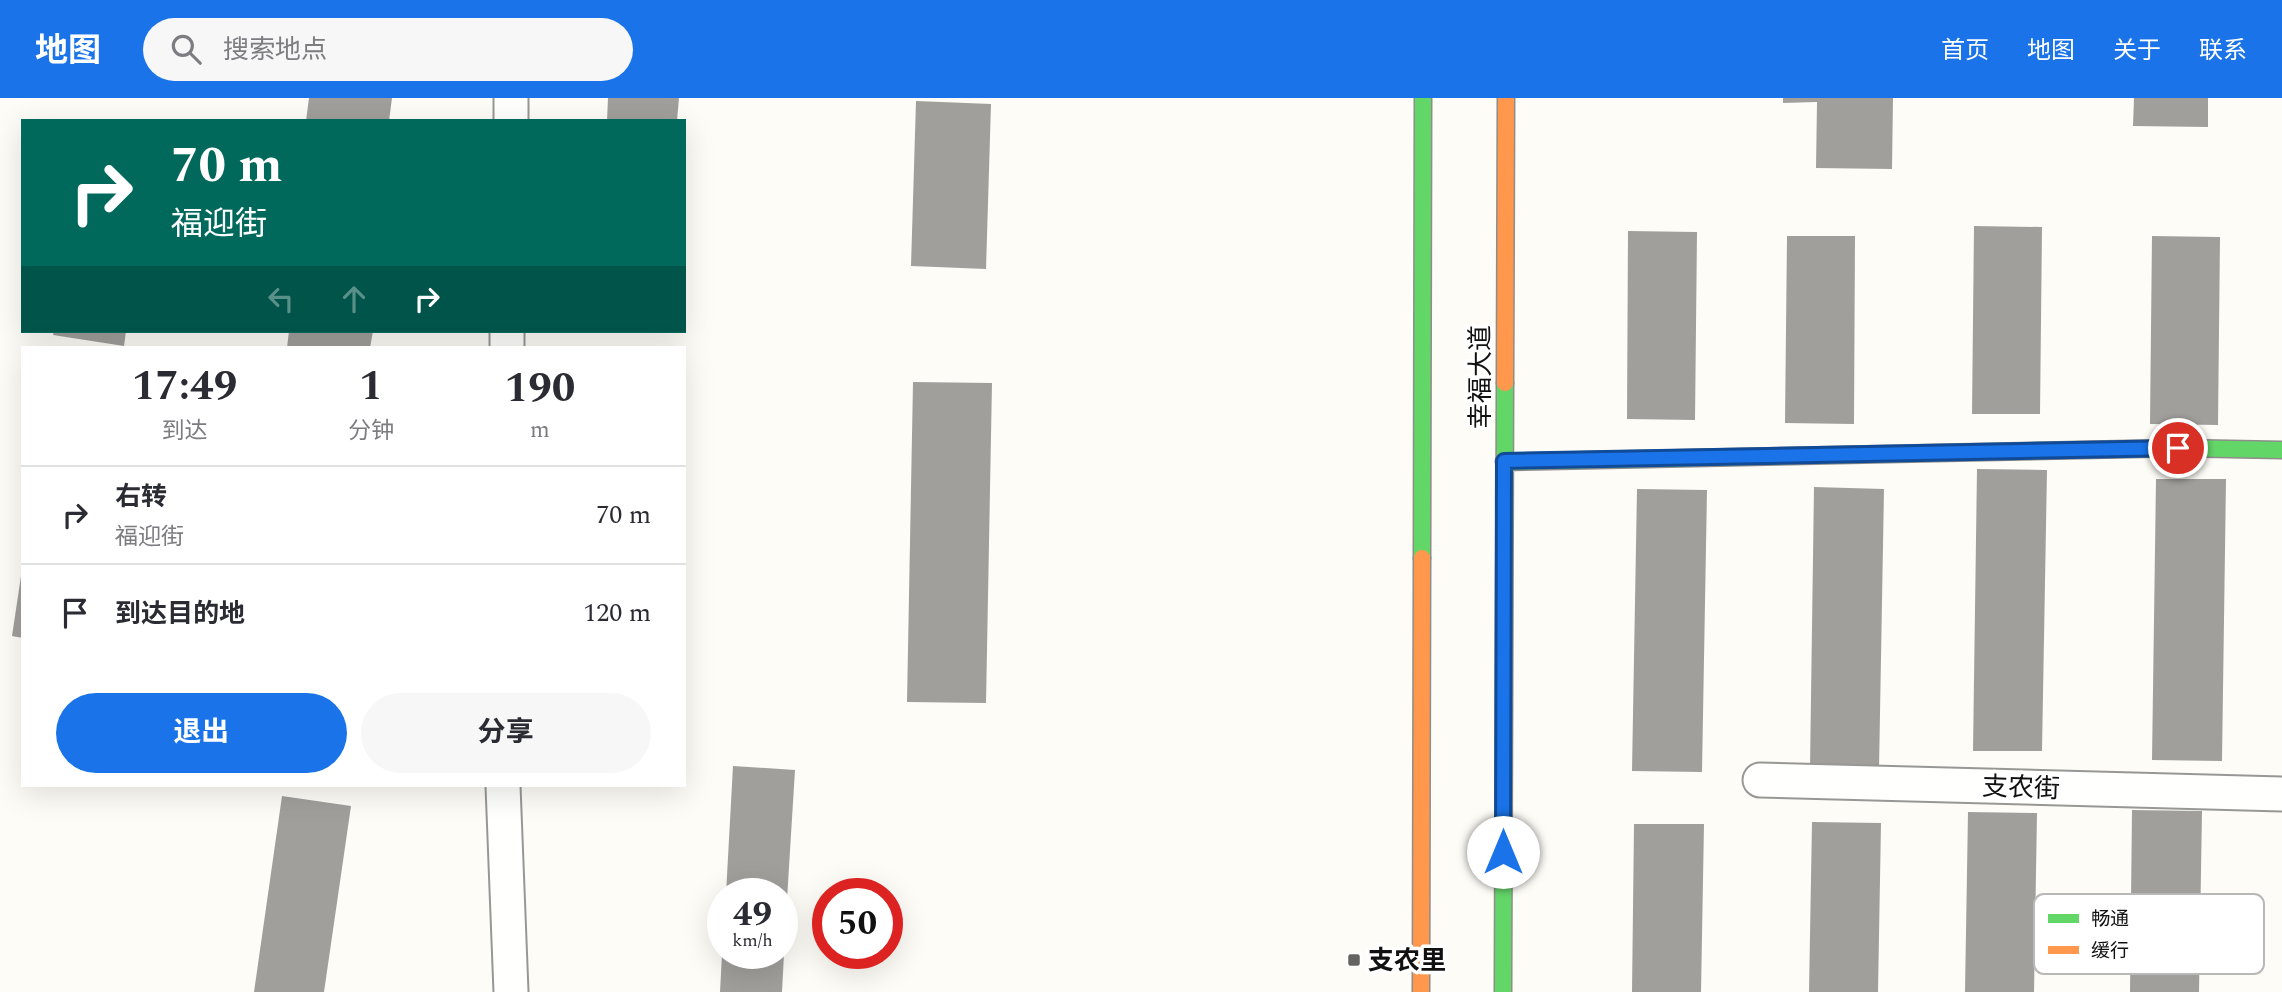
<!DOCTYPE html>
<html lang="zh">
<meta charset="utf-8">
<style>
:root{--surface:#fff;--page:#f7f7f7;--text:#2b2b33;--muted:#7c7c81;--line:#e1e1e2;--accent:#1a73e8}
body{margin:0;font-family:Spectral,"Noto Sans SC",serif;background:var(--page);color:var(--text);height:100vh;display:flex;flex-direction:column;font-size:26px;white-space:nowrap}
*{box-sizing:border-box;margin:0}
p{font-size:23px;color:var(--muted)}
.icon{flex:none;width:38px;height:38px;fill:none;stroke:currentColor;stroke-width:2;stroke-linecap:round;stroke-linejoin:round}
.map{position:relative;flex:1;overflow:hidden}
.sheet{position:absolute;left:21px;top:248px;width:665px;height:441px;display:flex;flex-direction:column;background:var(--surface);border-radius:0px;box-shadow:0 7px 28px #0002}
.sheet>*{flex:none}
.top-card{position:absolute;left:21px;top:21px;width:665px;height:214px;border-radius:0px;box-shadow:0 7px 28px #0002;background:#00695c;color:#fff;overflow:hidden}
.speed{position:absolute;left:707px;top:780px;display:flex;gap:14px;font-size:35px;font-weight:700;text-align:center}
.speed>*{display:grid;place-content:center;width:91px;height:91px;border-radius:50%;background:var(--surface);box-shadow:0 7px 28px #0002;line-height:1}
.speed small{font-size:18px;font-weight:400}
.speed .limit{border:10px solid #d22;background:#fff;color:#111}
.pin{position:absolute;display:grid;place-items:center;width:60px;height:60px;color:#fff;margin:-30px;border:4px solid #fff;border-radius:50%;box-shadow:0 2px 7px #0007}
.me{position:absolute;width:77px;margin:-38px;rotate:0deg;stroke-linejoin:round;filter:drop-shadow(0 0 5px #0008)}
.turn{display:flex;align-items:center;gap:24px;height:147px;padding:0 35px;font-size:32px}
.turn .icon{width:91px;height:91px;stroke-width:2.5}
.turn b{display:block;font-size:49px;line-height:60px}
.lanes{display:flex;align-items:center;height:66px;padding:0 35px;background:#0003;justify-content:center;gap:35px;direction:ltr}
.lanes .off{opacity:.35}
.eta{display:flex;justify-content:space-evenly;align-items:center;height:119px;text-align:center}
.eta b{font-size:42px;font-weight:700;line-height:49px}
.button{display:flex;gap:14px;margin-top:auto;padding:14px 35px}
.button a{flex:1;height:80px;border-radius:42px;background:var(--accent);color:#fff;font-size:28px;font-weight:700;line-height:80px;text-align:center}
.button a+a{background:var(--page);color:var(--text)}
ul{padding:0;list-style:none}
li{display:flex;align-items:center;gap:21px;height:98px;padding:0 35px;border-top:2px solid var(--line)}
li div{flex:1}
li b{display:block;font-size:26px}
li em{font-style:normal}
header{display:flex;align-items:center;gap:42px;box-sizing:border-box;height:98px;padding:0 35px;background:var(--accent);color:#fff}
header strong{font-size:33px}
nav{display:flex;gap:38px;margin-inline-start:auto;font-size:24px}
.search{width:490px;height:63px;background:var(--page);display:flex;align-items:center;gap:18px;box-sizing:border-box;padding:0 24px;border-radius:38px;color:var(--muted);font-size:26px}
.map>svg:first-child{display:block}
.building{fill:#a19f9c}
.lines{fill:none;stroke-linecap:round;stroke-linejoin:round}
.street-casing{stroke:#979795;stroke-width:37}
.fast-casing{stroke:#8e8d8b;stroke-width:19}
.slow-casing{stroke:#8e8d8b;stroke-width:19}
.street{stroke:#fffffe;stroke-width:33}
.fast{stroke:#63d668;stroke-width:16}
.slow{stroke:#ff974d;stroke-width:16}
.route-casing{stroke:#114b97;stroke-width:18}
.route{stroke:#1a73e8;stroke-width:12}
.poi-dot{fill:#646362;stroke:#fff;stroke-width:2.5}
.labels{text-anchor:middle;stroke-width:7;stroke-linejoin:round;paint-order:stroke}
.street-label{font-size:26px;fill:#111;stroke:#fff}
.poi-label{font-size:26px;font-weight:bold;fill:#111;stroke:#fff;text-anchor:start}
.key{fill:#fff;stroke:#b8b8b8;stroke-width:2}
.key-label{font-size:19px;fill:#111}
</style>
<header>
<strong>地图</strong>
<div class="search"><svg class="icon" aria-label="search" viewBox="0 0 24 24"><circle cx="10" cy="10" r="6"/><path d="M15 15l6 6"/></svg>搜索地点</div>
<nav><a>首页</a><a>地图</a><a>关于</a><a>联系</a></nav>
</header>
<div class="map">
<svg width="2282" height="894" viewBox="0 0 2282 894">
<rect width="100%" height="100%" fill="#fdfcf7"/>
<path class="building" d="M309 0H392L389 23H306Z
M608 0H679L677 23H607Z
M1783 0H1893L1892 71 1816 70 1817 4 1783 5Z
M2134 0H2208V29L2133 28Z
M916 3 991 6 986 171 911 168Z
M1974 128 2042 129 2040 316H1972Z
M1628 133 1697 134 1695 322 1627 321Z
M1787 138H1855L1854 326 1785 325Z
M2152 138 2220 139 2218 327 2150 326Z
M54 233H126L124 248 53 237Z
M289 233H373L370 250H287Z
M913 284 992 285 986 605 907 604Z
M1977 371 2047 372 2042 653H1973Z
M2156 381H2226L2222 663 2152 662Z
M1814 389 1884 391 1879 672 1810 671Z
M1637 391 1707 392 1702 674 1632 673Z
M21 478H23V540L12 538Z
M733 668 795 672 784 850 782 796H726Z
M282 698 351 708 324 894H254Z
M2132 712 2202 713 2199 894H2130Z
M1968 714 2037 715 2034 894H1965Z
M1812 724 1881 725 1878 894H1809Z
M1634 726H1704L1701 894H1632Z
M722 856H784L782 894H720Z"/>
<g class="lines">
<g class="street-casing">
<path id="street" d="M511 23V0
M507 250V233
M1760 682 2282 696
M503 688 511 894"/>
</g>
<g class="fast-casing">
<path id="fast" d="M1504 364 2178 350 2282 352
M1422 460 1423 0
M1503 894 1505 285"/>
</g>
<g class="slow-casing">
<path id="slow" d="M1505 285 1506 0
M1421 894 1422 460"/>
</g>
<use href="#street" class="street"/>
<use href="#fast" class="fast"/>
<use href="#slow" class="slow"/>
</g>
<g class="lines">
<g class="route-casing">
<path id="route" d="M1503 754 1504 363 2178 350"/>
</g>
<use href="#route" class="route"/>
</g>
<rect class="poi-dot" x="1347" y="855" width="14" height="14" rx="3.5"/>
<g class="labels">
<g class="street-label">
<text transform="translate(1480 279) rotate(-90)" y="9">幸福大道</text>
<text transform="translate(2021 689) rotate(2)" y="9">支农街</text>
</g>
<g class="poi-label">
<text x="1368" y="871">支农里</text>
</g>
</g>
<rect x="2034" y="796" width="230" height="80" rx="10" class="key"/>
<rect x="2048" y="816" width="31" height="9" fill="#63d668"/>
<rect x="2048" y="848" width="31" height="8" fill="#ff974d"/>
<g class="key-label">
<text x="2091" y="827">畅通</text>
<text x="2091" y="859">缓行</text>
</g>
</svg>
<div class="speed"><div>49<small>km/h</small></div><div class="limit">50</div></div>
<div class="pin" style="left:2178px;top:350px;background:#d93025"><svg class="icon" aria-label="arrive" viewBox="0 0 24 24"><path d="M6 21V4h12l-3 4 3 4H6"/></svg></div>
<svg class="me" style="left:1503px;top:754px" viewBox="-20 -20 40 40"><circle r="19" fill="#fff"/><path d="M0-13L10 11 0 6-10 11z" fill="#1a73e8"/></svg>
<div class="top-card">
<div class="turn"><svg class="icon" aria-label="right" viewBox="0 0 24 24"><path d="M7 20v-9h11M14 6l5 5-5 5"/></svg><div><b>70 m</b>福迎街</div></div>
<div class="lanes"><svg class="icon off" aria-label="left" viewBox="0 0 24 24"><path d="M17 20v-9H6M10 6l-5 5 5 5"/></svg><svg class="icon off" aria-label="ahead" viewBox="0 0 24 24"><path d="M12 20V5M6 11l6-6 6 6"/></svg><svg class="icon" aria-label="right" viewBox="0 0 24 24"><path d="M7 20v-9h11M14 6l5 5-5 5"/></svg></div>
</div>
<section class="sheet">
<div class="eta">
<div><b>17:49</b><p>到达</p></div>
<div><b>1</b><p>分钟</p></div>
<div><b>190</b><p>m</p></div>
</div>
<ul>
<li><svg class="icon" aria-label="right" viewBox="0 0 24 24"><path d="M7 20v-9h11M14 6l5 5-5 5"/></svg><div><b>右转</b><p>福迎街</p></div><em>70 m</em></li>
<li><svg class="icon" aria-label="arrive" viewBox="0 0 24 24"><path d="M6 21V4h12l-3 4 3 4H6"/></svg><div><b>到达目的地</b></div><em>120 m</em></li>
</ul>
<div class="button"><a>退出</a><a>分享</a></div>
</section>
</div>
